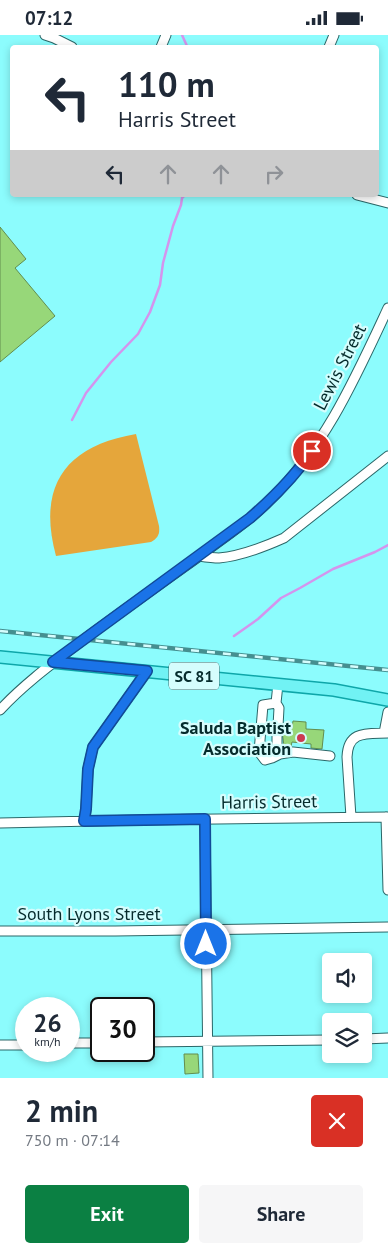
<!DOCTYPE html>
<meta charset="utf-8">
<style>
:root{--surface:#fff;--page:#f6f6f7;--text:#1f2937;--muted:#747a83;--accent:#0b8043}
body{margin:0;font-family:"PT Sans",sans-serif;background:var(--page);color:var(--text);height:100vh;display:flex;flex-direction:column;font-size:19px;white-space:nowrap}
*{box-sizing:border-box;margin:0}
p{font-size:16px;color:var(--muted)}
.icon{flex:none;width:28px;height:28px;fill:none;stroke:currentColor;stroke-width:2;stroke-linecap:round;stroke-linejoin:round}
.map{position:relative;height:1043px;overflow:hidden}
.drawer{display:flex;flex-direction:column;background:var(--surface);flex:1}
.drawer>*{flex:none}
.hud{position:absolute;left:10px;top:10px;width:369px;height:152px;border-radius:5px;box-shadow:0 2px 8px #0003;background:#fff;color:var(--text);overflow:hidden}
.buttons{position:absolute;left:322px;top:918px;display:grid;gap:10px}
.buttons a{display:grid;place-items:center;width:50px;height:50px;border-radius:5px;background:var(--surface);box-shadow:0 2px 8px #0003;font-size:25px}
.speed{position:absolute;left:15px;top:962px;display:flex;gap:10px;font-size:25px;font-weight:700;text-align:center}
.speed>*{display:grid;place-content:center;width:65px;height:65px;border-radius:50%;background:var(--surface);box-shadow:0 2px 8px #0003;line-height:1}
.speed small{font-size:12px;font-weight:400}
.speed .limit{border:2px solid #111;border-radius:8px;background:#fff;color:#111}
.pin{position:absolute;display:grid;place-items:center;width:42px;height:42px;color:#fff;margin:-21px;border:2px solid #fff;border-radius:50%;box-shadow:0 1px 5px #0007}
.me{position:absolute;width:55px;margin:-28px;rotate:0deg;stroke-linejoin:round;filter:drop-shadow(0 0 4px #0008)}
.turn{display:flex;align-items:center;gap:18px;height:105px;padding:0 25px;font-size:22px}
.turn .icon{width:65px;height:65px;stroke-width:2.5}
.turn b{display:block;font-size:35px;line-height:42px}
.lanes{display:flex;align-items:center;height:48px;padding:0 25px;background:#0003;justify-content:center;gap:25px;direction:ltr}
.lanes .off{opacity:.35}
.round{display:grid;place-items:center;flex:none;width:52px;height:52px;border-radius:5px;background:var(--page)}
.summary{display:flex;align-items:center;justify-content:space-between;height:85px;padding:0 25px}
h1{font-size:30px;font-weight:700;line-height:38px}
.action{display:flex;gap:10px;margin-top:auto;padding:10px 25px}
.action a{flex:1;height:58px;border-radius:5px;background:var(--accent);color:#fff;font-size:20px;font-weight:700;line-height:58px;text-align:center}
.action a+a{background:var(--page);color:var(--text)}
.status{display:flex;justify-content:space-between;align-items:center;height:35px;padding:0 25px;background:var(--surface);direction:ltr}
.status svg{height:14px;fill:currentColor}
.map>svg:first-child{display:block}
.green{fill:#e5a63b}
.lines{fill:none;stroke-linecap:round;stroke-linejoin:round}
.stream{stroke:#d494ed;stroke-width:2.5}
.building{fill:#97d779;stroke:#628d4e}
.minor-casing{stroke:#2b6768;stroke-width:11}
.major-casing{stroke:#0ea6a9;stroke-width:14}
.minor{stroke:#fff;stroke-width:9}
.major{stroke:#71f2f4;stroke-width:11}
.rail-casing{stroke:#458f90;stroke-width:4.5}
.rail{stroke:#d5fdfd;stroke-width:2.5;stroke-dasharray:8;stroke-linecap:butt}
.route-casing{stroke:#114b97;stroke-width:12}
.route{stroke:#1a73e8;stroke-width:9}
.poi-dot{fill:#cc3b51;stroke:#d5fdfd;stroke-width:2}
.labels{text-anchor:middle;stroke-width:4.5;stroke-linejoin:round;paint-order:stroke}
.shield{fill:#d5fdfd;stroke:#436a6b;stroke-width:1}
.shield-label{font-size:16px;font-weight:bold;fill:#052b2c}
.street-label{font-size:18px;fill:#052b2c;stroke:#d5fdfd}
.poi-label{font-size:18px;font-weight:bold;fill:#052b2c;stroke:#d5fdfd;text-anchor:end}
</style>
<div class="status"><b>07:12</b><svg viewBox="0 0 49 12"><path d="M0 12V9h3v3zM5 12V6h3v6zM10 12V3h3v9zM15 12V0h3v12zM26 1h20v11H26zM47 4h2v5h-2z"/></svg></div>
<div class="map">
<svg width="388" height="1043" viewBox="0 0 388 1043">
<rect width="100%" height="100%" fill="#8cfcfd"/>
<path class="green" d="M136 399 159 491C160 499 158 503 151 507L56 521C37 451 65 411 136 399Z"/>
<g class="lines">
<path class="stream" d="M182 0 187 11 190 12
M72 385 86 358 111 327 138 299 150 277 160 250 163 228 173 191 181 170 182 163 185 160
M234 601 258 584 281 563 300 553 333 534 375 517 388 510"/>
</g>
<path class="building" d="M0 192 26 224 15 233 55 281 0 327Z
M293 686 306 687V694L324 695 322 714 311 713V709L292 707 291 711H284L282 696 284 692H292Z
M184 1019H198L199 1038 185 1039Z"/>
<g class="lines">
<g class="minor-casing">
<path id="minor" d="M45 0 54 3 72 12
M161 12 166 0
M329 12 334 0
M357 160 388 168
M199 521C206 522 213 523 219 523 241 521 264 512 284 503L388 421
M278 649 276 668 263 670 259 717 265 725 272 723 280 719 293 717 330 721
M276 668 279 673 278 691
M0 675C26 647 57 625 87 602 125 574 163 547 201 520 223 503 247 488 267 468 324 414 355 344 388 273
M384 698 388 677
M277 699V709L280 719
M351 782 347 722C348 695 367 699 388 698
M386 782 388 855
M205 784 208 1043
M85 786 86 773 88 734 93 712 147 636
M0 788 140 785 388 782
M0 896H115L388 892
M364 1004 388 1003
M144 1007 331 1005
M69 1008H101
M0 1010H26"/>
</g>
<g class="major-casing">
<path id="major" d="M0 622 334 655 388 665"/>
</g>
<use href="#minor" class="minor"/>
<use href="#major" class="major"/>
<g class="rail-casing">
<path id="rail" d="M0 596 388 635"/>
</g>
<use href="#rail" class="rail"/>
</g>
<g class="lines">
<g class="route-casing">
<path id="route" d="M206 909 205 784 84 786 86 774 88 734 93 712 147 636 53 627 250 483C273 463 295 441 312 416"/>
</g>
<use href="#route" class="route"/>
</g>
<circle class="poi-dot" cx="301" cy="703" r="5"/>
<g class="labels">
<rect class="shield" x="169" y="627.5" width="50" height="27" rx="4"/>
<g class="shield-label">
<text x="194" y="647">SC 81</text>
</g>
<g class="street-label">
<text transform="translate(340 332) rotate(-63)" y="6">Lewis Street</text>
<text transform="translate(269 767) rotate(-1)" y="6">Harris Street</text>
<text x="89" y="885">South Lyons Street</text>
</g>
<g class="poi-label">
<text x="291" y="699">Saluda Baptist<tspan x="291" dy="21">Association</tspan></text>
</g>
</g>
</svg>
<div class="buttons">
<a><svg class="icon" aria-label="sound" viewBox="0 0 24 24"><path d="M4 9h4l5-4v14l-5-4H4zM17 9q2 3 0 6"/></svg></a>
<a><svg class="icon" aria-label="layers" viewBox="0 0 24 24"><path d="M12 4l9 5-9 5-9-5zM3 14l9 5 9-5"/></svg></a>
</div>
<div class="speed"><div>26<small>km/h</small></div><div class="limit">30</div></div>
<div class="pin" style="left:312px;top:416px;background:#d93025"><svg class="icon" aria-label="arrive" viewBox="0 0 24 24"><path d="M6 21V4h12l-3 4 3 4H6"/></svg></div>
<svg class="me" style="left:206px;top:909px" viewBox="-20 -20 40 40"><circle r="17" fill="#1a73e8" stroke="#fff" stroke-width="3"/><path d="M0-11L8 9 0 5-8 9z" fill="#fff"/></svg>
<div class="hud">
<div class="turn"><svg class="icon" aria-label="left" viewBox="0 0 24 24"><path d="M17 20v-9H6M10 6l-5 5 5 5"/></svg><div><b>110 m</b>Harris Street</div></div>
<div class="lanes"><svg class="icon" aria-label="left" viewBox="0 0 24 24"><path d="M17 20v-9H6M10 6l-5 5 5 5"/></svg><svg class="icon off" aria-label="ahead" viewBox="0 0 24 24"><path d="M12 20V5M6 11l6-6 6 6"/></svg><svg class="icon off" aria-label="ahead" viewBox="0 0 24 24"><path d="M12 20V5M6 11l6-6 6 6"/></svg><svg class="icon off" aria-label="right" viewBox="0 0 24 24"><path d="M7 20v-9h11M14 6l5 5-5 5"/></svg></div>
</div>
</div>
<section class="drawer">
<div class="summary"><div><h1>2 min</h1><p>750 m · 07:14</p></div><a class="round" style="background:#d93025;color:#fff"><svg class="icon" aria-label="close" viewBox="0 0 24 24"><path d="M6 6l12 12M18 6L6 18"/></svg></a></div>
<div class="action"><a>Exit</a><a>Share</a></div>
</section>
